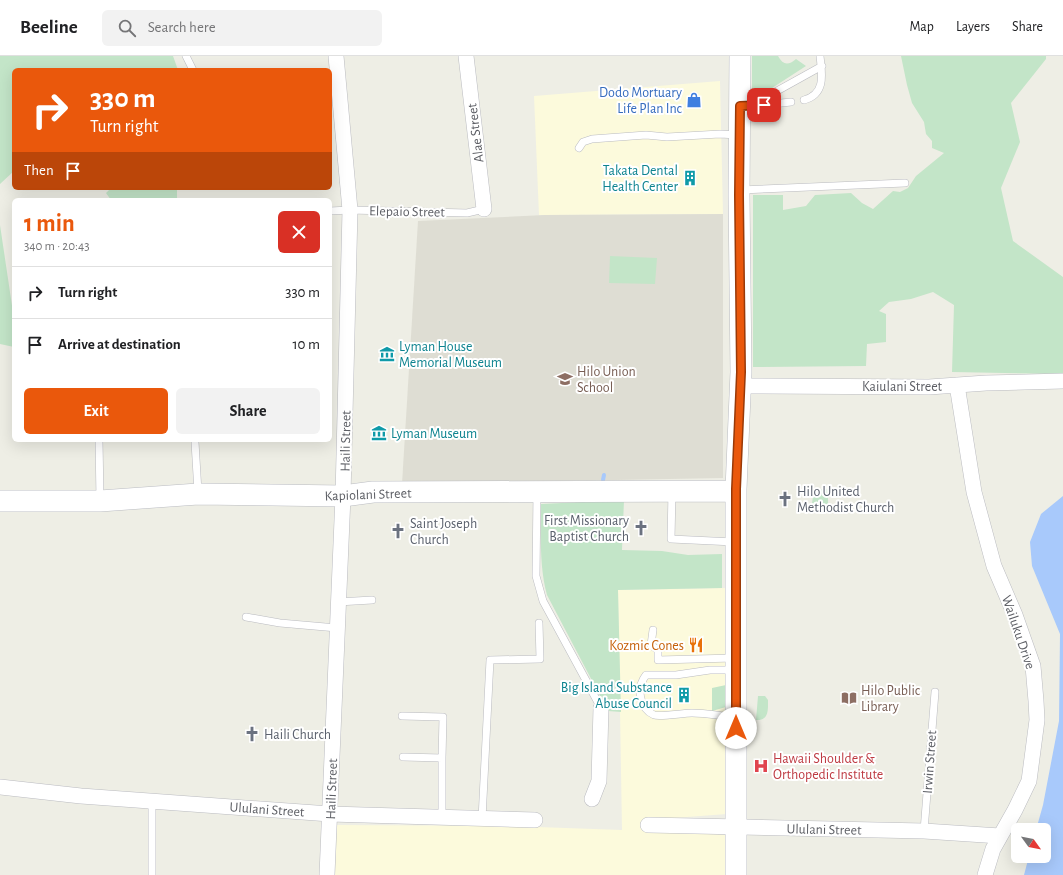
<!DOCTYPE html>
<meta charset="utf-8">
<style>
:root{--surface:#fff;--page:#f2f2f2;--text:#202124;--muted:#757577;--line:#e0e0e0;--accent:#ea580c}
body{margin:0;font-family:"Alegreya Sans",sans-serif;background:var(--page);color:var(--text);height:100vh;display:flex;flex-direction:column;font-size:15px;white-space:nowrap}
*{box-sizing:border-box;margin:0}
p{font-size:13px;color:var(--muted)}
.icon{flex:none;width:22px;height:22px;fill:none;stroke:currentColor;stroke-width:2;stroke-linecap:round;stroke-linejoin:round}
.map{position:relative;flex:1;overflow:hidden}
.panel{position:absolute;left:12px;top:142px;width:320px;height:244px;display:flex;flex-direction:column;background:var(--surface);border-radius:6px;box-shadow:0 4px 16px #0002}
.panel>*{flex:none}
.guide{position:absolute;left:12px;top:12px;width:320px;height:122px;border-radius:6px;box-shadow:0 4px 16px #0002;background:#ea580c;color:#fff;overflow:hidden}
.needle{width:26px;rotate:123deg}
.fabs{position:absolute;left:1011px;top:767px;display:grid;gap:8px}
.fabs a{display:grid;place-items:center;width:40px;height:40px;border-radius:6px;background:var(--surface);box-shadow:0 4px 16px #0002;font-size:20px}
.pin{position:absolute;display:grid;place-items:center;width:34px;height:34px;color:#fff;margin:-17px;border-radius:8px;box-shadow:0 2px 6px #0006}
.me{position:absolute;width:44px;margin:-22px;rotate:0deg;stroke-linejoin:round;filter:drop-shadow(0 0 3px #0008)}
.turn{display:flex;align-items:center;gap:14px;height:84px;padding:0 12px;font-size:18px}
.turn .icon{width:52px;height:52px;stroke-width:2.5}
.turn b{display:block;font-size:28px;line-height:34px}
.then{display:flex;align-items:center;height:38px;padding:0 12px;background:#0003;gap:8px;font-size:15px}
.round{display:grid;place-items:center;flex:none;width:42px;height:42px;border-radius:6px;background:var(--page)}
.headline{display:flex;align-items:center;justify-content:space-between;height:68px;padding:0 12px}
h1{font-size:24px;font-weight:700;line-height:30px;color:var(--accent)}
.button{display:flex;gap:8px;margin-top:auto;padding:8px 12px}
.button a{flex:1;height:46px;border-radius:6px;background:var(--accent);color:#fff;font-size:16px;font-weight:700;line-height:46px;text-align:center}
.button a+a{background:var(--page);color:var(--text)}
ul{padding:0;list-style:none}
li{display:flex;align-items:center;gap:12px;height:52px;padding:0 12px;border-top:1px solid var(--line)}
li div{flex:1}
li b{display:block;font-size:15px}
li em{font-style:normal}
header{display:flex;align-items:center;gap:24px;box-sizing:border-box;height:56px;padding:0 20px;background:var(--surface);border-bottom:1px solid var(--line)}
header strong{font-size:19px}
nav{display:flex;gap:22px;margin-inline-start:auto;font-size:14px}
.search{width:280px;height:36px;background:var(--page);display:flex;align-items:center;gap:10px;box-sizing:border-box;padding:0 14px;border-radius:6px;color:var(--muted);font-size:15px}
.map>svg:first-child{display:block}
.commercial{fill:#fcfadc}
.education{fill:#deddd3}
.green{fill:#c3e5c8}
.water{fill:#a8c9fb}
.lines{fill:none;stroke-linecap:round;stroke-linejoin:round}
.stream{stroke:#a8c9fb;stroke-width:4}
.lane-casing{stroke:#babbc0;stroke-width:8}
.street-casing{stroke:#babbc0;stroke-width:16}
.secondary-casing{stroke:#babcc2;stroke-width:22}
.lane{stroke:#fff;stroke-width:7}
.street{stroke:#fff;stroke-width:15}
.secondary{stroke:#fff;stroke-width:21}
.route-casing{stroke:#983908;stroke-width:10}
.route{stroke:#ea580c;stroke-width:7}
.labels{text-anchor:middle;stroke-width:4;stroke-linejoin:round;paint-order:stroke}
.shop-label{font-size:14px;fill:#366cbe;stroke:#fff;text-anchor:end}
.street-label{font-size:14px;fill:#5d5f65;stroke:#fff}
.culture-label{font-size:14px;fill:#0d838f;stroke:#fff;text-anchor:end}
.education-label{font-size:14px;fill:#785e54;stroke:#fff;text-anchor:start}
.worship-label{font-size:14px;fill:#5b616d;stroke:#fff;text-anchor:start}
.food-label{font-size:14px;fill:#c56008;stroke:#fff;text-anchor:end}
.health-label{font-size:14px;fill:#be3a42;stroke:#fff;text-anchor:start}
</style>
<header>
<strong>Beeline</strong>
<div class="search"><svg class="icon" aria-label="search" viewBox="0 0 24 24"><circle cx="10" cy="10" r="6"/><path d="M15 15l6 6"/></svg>Search here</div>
<nav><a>Map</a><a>Layers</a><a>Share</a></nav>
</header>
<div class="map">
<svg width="1063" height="819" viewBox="0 0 1063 819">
<rect width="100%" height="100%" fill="#eeeee5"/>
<path class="commercial" d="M720 25 723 158 539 159 534 40Z
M727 532 725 606 727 758 647 764 642 775 728 779 730 819H335L337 769 509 770 622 774 618 534Z"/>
<path class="education" d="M723 158V422L402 428 418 165 545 159Z"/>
<path class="green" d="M0 0H173L178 14H14V115L0 128Z
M752 0H778C783 9 788 10 796 3L806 10 758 41 752 39Z
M901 0H1046V3L1011 47 1020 86 1001 132 1013 185 1063 221V318L952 316 954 249 933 236 911 243 889 246 879 255 886 258V286L867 288 866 310 753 311V139H783V154L806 150 815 139 851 137 862 147 873 153 893 135 900 136 908 132 916 120 944 97 932 92V85L926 78 924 66 912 47 907 29Z
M111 132H177V144H111L106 137Z
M0 169 14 263V291L0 288Z
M610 200 657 202 655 228 609 227Z
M822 433H828V455H819L812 447 813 441 817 435Z
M624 444 622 494 662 495 688 499 722 498V532L618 534 621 656 608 655 547 539C539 510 541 478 541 448Z
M726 629V651L712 655V632Z
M758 640H765L768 644C768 654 769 665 756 664Z"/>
<path class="water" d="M1063 440V819H1024L1029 800H1044V774H1036L1043 749 1059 665 1060 578 1032 510 1030 486 1041 458Z"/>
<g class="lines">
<path class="stream" d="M603 424 604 419"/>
<g class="lane-casing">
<path id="lane" d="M186 0 193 14
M804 44C826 38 822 18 820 0
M750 50 822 10
M754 50 791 46
M579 92 583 86 592 83 646 79 667 81 720 78 738 79
M741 134 905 127
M330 155 350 154 467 157 484 153
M99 384 100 443
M195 386 198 436
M672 436 671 483 734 486
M537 437 536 520 543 545 601 652
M338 546 372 544
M246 561 280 567 337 572
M653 574 651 589 658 594V604L734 602
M734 614H710L676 619H646C636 632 639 652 654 659 660 661 683 657 692 657 706 657 721 660 735 661
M402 660 443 661 442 702
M403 701 442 702V762
M152 745V819
M482 763 490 604 540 603 539 567
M924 775 935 636"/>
</g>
<g class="street-casing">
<path id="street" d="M466 0 484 153
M957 329 974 436 994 510 1015 559 1033 610 1036 645 1037 664 1029 725 1015 754 993 793 985 819
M741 330 929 331 986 327 1063 325
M0 731 81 740 330 758 535 764
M592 743 599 725 601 652
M648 769 924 775 1000 780
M327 819 343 440 350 154 336 0"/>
</g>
<g class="secondary-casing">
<path id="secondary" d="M0 445H100L198 438 343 440 373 436 736 435
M736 819V433L741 316 739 139 740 0"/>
</g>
<use href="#lane" class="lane"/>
<use href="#street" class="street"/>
<use href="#secondary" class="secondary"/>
</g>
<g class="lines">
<g class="route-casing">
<path id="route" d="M736 672V433L741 316 739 139 740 50 764 49"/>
</g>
<use href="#route" class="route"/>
</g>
<defs>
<g id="shop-bare" transform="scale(1.2)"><path d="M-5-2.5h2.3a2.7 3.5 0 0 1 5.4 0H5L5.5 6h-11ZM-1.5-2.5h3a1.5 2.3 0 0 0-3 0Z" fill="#3f7fe0" stroke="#fff" stroke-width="2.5" paint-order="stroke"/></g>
<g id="building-bare" transform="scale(1.2)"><path d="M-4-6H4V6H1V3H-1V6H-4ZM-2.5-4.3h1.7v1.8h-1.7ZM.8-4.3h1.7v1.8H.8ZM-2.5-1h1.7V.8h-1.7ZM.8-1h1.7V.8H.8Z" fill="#0f9aa8" stroke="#fff" stroke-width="2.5" paint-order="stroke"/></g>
<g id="museum-bare" transform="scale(1.2)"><path d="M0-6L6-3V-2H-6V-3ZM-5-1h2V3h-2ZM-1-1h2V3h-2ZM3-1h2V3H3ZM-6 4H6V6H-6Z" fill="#0f9aa8" stroke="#fff" stroke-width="2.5" paint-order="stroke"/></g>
<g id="school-bare" transform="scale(1.2)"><path d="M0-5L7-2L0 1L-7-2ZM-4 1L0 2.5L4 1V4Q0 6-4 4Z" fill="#8d6e63" stroke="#fff" stroke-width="2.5" paint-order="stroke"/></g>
<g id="church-bare" transform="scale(1.2)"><path d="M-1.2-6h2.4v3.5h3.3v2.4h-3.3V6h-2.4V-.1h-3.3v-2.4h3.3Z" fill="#6b7280" stroke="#fff" stroke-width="2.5" paint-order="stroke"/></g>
<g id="restaurant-bare" transform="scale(1.2)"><path d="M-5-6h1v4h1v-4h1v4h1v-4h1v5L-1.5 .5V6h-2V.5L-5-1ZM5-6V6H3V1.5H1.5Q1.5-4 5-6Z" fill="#e8710a" stroke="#fff" stroke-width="2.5" paint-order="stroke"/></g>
<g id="library-bare" transform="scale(1.2)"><path d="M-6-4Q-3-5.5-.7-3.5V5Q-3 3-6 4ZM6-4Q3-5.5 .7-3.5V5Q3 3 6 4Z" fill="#8d6e63" stroke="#fff" stroke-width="2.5" paint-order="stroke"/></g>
<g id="hospital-bare" transform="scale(1.2)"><path d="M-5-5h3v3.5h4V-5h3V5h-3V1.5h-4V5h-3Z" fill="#e0444e" stroke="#fff" stroke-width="2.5" paint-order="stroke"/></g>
</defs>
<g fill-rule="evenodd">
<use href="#shop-bare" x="694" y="44"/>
<use href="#building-bare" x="690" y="122"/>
<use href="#museum-bare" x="387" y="298"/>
<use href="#school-bare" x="565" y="323"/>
<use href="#museum-bare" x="379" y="377"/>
<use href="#church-bare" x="785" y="443"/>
<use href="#church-bare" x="641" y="472"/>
<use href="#church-bare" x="398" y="475"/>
<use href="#restaurant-bare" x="696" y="589"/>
<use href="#building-bare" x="684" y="639"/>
<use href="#library-bare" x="849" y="642"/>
<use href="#church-bare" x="252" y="678"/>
<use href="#hospital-bare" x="761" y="710"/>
</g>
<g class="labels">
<g class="shop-label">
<text x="682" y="41">Dodo Mortuary<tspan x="682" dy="16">Life Plan Inc</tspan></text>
</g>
<g class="street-label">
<text transform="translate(475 77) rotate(-97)" y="5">Alae Street</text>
<text transform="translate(407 155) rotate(1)" y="5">Elepaio Street</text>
<text x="902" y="335">Kaiulani Street</text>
<text transform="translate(345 385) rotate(-89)" y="5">Haili Street</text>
<text transform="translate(368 438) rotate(-2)" y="5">Kapiolani Street</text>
<text transform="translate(1019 576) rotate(71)" y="5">Wailuku Drive</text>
<text transform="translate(929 706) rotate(-86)" y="5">Irwin Street</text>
<text transform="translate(331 733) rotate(-88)" y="5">Haili Street</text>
<text transform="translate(267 753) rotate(4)" y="5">Ululani Street</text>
<text transform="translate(824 773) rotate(1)" y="5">Ululani Street</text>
</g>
<g class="culture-label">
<text x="678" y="119">Takata Dental<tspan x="678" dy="16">Health Center</tspan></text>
<text x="399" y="295" text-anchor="start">Lyman House<tspan x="399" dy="16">Memorial Museum</tspan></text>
<text x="391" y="382" text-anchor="start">Lyman Museum</text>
<text x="672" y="636">Big Island Substance<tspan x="672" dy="16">Abuse Council</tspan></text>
</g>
<g class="education-label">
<text x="577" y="320">Hilo Union<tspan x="577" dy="16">School</tspan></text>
<text x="861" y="639">Hilo Public<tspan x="861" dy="16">Library</tspan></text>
</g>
<g class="worship-label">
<text x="797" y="440">Hilo United<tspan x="797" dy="16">Methodist Church</tspan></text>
<text x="629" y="469" text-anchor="end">First Missionary<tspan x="629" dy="16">Baptist Church</tspan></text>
<text x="410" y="472">Saint Joseph<tspan x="410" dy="16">Church</tspan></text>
<text x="264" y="683">Haili Church</text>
</g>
<g class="food-label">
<text x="684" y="594">Kozmic Cones</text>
</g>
<g class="health-label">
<text x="773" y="707">Hawaii Shoulder &amp;<tspan x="773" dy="16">Orthopedic Institute</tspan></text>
</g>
</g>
</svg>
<div class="fabs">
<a><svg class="needle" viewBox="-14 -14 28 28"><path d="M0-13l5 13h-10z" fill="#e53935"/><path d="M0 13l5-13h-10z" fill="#757577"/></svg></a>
</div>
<div class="pin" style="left:764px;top:49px;background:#d93025"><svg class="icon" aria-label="arrive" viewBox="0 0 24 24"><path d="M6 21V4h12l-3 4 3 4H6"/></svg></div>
<svg class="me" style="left:736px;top:672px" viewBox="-20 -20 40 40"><circle r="19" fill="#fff"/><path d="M0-13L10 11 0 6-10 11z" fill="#ea580c"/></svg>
<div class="guide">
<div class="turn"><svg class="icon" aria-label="right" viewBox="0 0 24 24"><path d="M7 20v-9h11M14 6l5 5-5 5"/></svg><div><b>330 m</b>Turn right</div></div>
<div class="then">Then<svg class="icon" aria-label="arrive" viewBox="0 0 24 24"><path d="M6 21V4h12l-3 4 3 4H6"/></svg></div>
</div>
<section class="panel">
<div class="headline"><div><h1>1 min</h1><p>340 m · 20:43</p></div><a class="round" style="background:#d93025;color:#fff"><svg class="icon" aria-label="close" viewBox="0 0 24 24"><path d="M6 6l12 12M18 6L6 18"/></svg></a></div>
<ul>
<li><svg class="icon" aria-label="right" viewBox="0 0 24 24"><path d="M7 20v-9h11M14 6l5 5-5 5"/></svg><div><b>Turn right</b></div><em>330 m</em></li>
<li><svg class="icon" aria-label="arrive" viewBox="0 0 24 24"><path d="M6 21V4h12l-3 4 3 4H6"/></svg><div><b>Arrive at destination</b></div><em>10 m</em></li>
</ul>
<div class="button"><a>Exit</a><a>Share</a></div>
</section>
</div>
